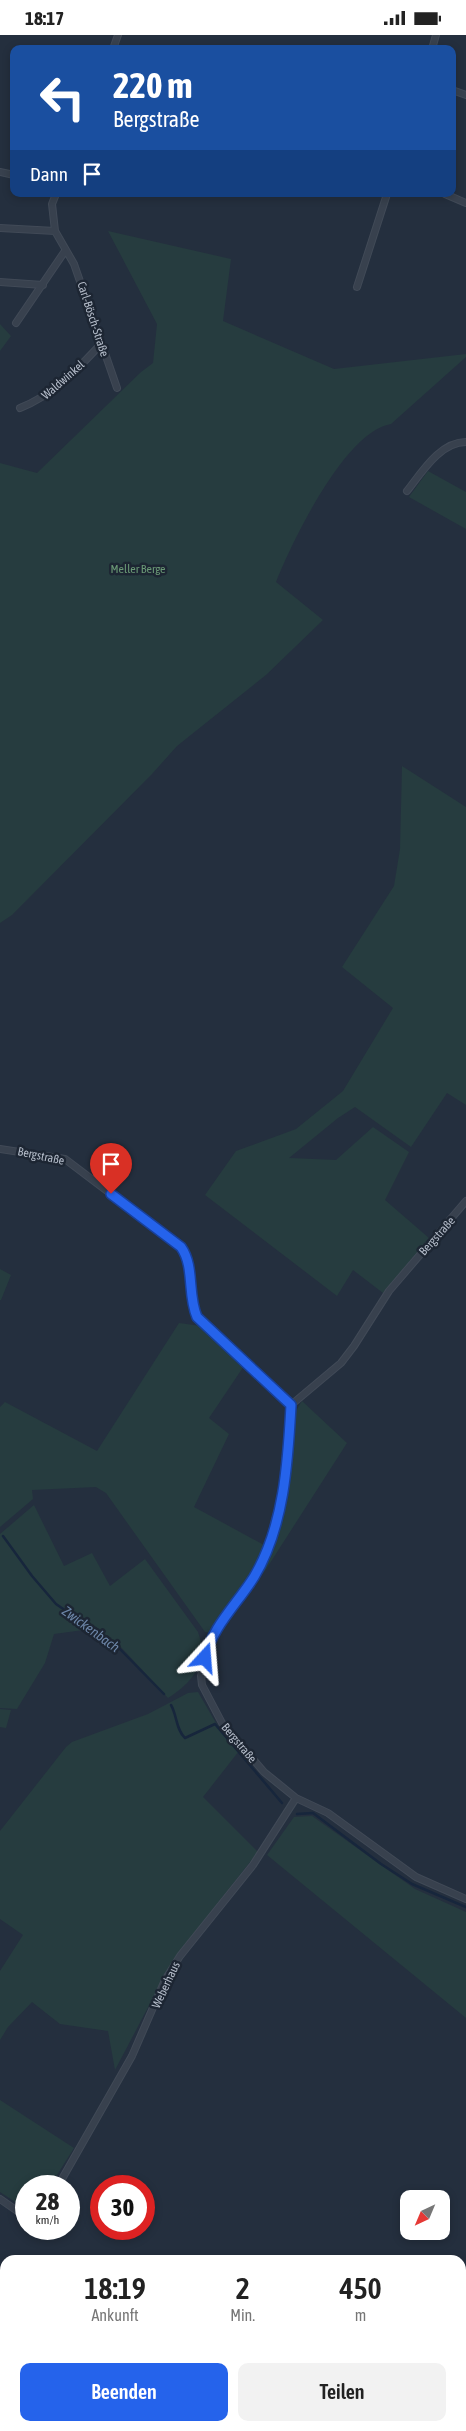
<!DOCTYPE html>
<html lang="de">
<meta charset="utf-8">
<style>
:root{--surface:#fff;--page:#f2f2f2;--text:#222;--muted:#767676;--accent:#2563eb}
body{margin:0;font-family:"Asap Condensed",sans-serif;background:var(--page);color:var(--text);height:100vh;display:flex;flex-direction:column;font-size:19px;white-space:nowrap}
*{box-sizing:border-box;margin:0}
p{font-size:16px;color:var(--muted)}
.icon{flex:none;width:28px;height:28px;fill:none;stroke:currentColor;stroke-width:2;stroke-linecap:round;stroke-linejoin:round}
.map{position:relative;flex:1;overflow:hidden}
.sheet{position:absolute;left:0px;top:2220px;width:466px;height:176px;display:flex;flex-direction:column;background:var(--surface);border-radius:15px 15px 0 0;box-shadow:0 2px 8px #0003}
.sheet>*{flex:none}
.banner{position:absolute;left:10px;top:10px;width:446px;height:152px;border-radius:10px;box-shadow:0 2px 8px #0003;background:#1a4fa0;color:#fff;overflow:hidden}
.needle{width:32px;rotate:224deg}
.buttons{position:absolute;left:400px;top:2155px;display:grid;gap:10px}
.buttons a{display:grid;place-items:center;width:50px;height:50px;border-radius:10px;background:var(--surface);box-shadow:0 2px 8px #0003;font-size:25px}
.speed{position:absolute;left:15px;top:2140px;display:flex;gap:10px;font-size:25px;font-weight:700;text-align:center}
.speed>*{display:grid;place-content:center;width:65px;height:65px;border-radius:50%;background:var(--surface);box-shadow:0 2px 8px #0003;line-height:1}
.speed small{font-size:12px;font-weight:400}
.speed .limit{border:8px solid #d22;background:#fff;color:#111}
.pin{position:absolute;display:grid;place-items:center;width:42px;height:42px;color:#fff;margin:-51px -21px;border-radius:50% 50% 50% 0;rotate:-45deg;box-shadow:0 0 5px #0007}
.pin .icon{rotate:45deg}
.me{position:absolute;width:55px;margin:-28px;rotate:19deg;stroke-linejoin:round;filter:drop-shadow(0 0 4px #0008)}
.turn{display:flex;align-items:center;gap:18px;height:105px;padding:0 20px;font-size:22px}
.turn .icon{width:65px;height:65px;stroke-width:2.5}
.turn b{display:block;font-size:35px;line-height:42px}
.then{display:flex;align-items:center;height:48px;padding:0 20px;background:#0003;gap:10px;font-size:19px}
.eta{display:flex;justify-content:space-evenly;align-items:center;height:85px;text-align:center}
.eta b{font-size:30px;font-weight:600;line-height:35px}
.action{display:flex;gap:10px;margin-top:auto;padding:10px 20px}
.action a{flex:1;height:58px;border-radius:10px;background:var(--accent);color:#fff;font-size:20px;font-weight:600;line-height:58px;text-align:center}
.action a+a{background:var(--page);color:var(--text)}
.status{display:flex;justify-content:space-between;align-items:center;height:35px;padding:0 25px;background:var(--surface);direction:ltr}
.status svg{height:14px;fill:currentColor}
.map>svg:first-child{display:block}
.green{fill:#263c3f}
.lines{fill:none;stroke-linecap:round;stroke-linejoin:round}
.stream{stroke:#17263c;stroke-width:2.5}
.street-casing{stroke:#414a57;stroke-width:8}
.street{stroke:#38414e;stroke-width:6}
.route-casing{stroke:#184099;stroke-width:12}
.route{stroke:#2563eb;stroke-width:9}
.labels{text-anchor:middle;stroke-width:5;stroke-linejoin:round;paint-order:stroke}
.street-label{font-size:12px;fill:#b4bcc9;stroke:#1d2633}
.park-label{font-size:12px;fill:#6b9a76;stroke:#1d2633}
.water-label{font-size:14px;font-style:italic;fill:#6d86a8;stroke:#1d2633}
</style>
<div class="status"><b>18:17</b><svg viewBox="0 0 49 12"><path d="M0 12V9h3v3zM5 12V6h3v6zM10 12V3h3v9zM15 12V0h3v12zM26 1h20v11H26zM47 4h2v5h-2z"/></svg></div>
<div class="map">
<svg width="466" height="2396" viewBox="0 0 466 2396">
<rect width="100%" height="100%" fill="#242f3e"/>
<path class="green" d="M108 196 231 224 223 286 334 334 466 319V322L391 389C345 396 292 507 276 547L323 585 266 640 177 711 152 739 12 880 0 888V428L37 438 141 337 153 328 157 289Z
M0 289 11 301 0 316Z
M428 436 466 457V494L409 462Z
M402 731 466 772V1070L447 1058 411 1112 355 1072 338 1083 289 1123 336 1125 373 1092 409 1117 385 1165 429 1203 383 1258 353 1235 337 1261 205 1160 236 1116 296 1094 343 1056 393 973 342 932 394 851 400 814Z
M0 1234 11 1240 1 1265H0Z
M179 1288 201 1291 244 1331 209 1383 229 1399 194 1472 264 1510 250 1540 211 1598 205 1597 106 1458 96 1452 32 1455 33 1464 0 1492V1372L5 1367 97 1416Z
M302 1366 347 1408 263 1539C272 1512 283 1485 287 1457 292 1429 284 1390 302 1366Z
M34 1470 64 1531 92 1518 110 1551 145 1524 198 1597C209 1627 193 1647 168 1663L120 1611 91 1594 54 1599 45 1628 17 1674 0 1673V1499Z
M198 1657 216 1688 239 1716 203 1762 258 1817 173 1925 115 2035 108 1996 60 1989 32 1967 8 1992 0 2005V1936L23 1900 0 1884V1796L66 1712 72 1707 148 1679 188 1658Z
M0 1674 11 1675 6 1693 0 1692Z
M312 1781 415 1854 466 1877V1983L267 1820 294 1782Z
M0 2065 74 2113 50 2151H26V2174L0 2157Z
M5 2246V2391H62L63 2396H0V2255Z"/>
<g class="lines">
<path class="stream" d="M3 1501 32 1541 56 1569 117 1611 164 1659
M171 1670C177 1680 176 1695 185 1703L215 1689 282 1768
M297 1779 313 1778 381 1829 412 1849 466 1872"/>
<g class="street-casing">
<path id="street" d="M113 14 118 0
M432 14 436 0
M452 55 466 60
M0 137 14 140
M56 159 52 169 55 196 74 229 117 353
M445 159 466 168
M0 193 55 196
M0 247 43 250
M357 252 387 159
M16 288 65 216
M20 373C53 360 77 335 100 310
M407 456C422 437 440 407 466 407
M0 1114 65 1124 181 1212C195 1232 187 1259 197 1282L291 1370
M466 1166 389 1256 354 1311 341 1328 291 1370 282 1459 267 1516 254 1542 209 1606 201 1641 202 1650 222 1688 264 1737 296 1763 328 1778 416 1842 466 1864
M58 2151 132 2021 165 1945 180 1921 253 1830 296 1763
M0 2164 26 2182"/>
</g>
<use href="#street" class="street"/>
</g>
<g class="lines">
<g class="route-casing">
<path id="route" d="M111 1159 181 1212C195 1232 187 1259 197 1282L291 1370C288 1427 284 1492 254 1542 237 1569 212 1592 205 1623"/>
</g>
<use href="#route" class="route"/>
</g>
<g class="labels">
<g class="street-label">
<text transform="translate(93 284) rotate(72)" y="4">Carl-Bösch-Straße</text>
<text transform="translate(63 345) rotate(-41)" y="4">Waldwinkel</text>
<text transform="translate(41 1121) rotate(12)" y="4">Bergstraße</text>
<text transform="translate(437 1201) rotate(-48)" y="4">Bergstraße</text>
<text transform="translate(239 1708) rotate(50)" y="4">Bergstraße</text>
<text transform="translate(166 1950) rotate(-65)" y="4">Weberhaus</text>
</g>
<g class="park-label">
<text x="138" y="538">Meller Berge</text>
</g>
<g class="water-label">
<text transform="translate(91 1594) rotate(36)" y="5">Zwickenbach</text>
</g>
</g>
</svg>
<div class="buttons">
<a><svg class="needle" viewBox="-14 -14 28 28"><path d="M0-13l5 13h-10z" fill="#e53935"/><path d="M0 13l5-13h-10z" fill="#767676"/></svg></a>
</div>
<div class="speed"><div>28<small>km/h</small></div><div class="limit">30</div></div>
<div class="pin" style="left:111px;top:1159px;background:#d93025"><svg class="icon" aria-label="arrive" viewBox="0 0 24 24"><path d="M6 21V4h12l-3 4 3 4H6"/></svg></div>
<svg class="me" style="left:205px;top:1623px" viewBox="-20 -20 40 40"><path d="M0-17L14 15 0 8-14 15z" fill="#2563eb" stroke="#fff" stroke-width="4"/></svg>
<div class="banner">
<div class="turn"><svg class="icon" aria-label="left" viewBox="0 0 24 24"><path d="M17 20v-9H6M10 6l-5 5 5 5"/></svg><div><b>220 m</b>Bergstraße</div></div>
<div class="then">Dann<svg class="icon" aria-label="arrive" viewBox="0 0 24 24"><path d="M6 21V4h12l-3 4 3 4H6"/></svg></div>
</div>
<section class="sheet">
<div class="eta">
<div><b>18:19</b><p>Ankunft</p></div>
<div><b>2</b><p>Min.</p></div>
<div><b>450</b><p>m</p></div>
</div>
<div class="action"><a>Beenden</a><a>Teilen</a></div>
</section>
</div>
